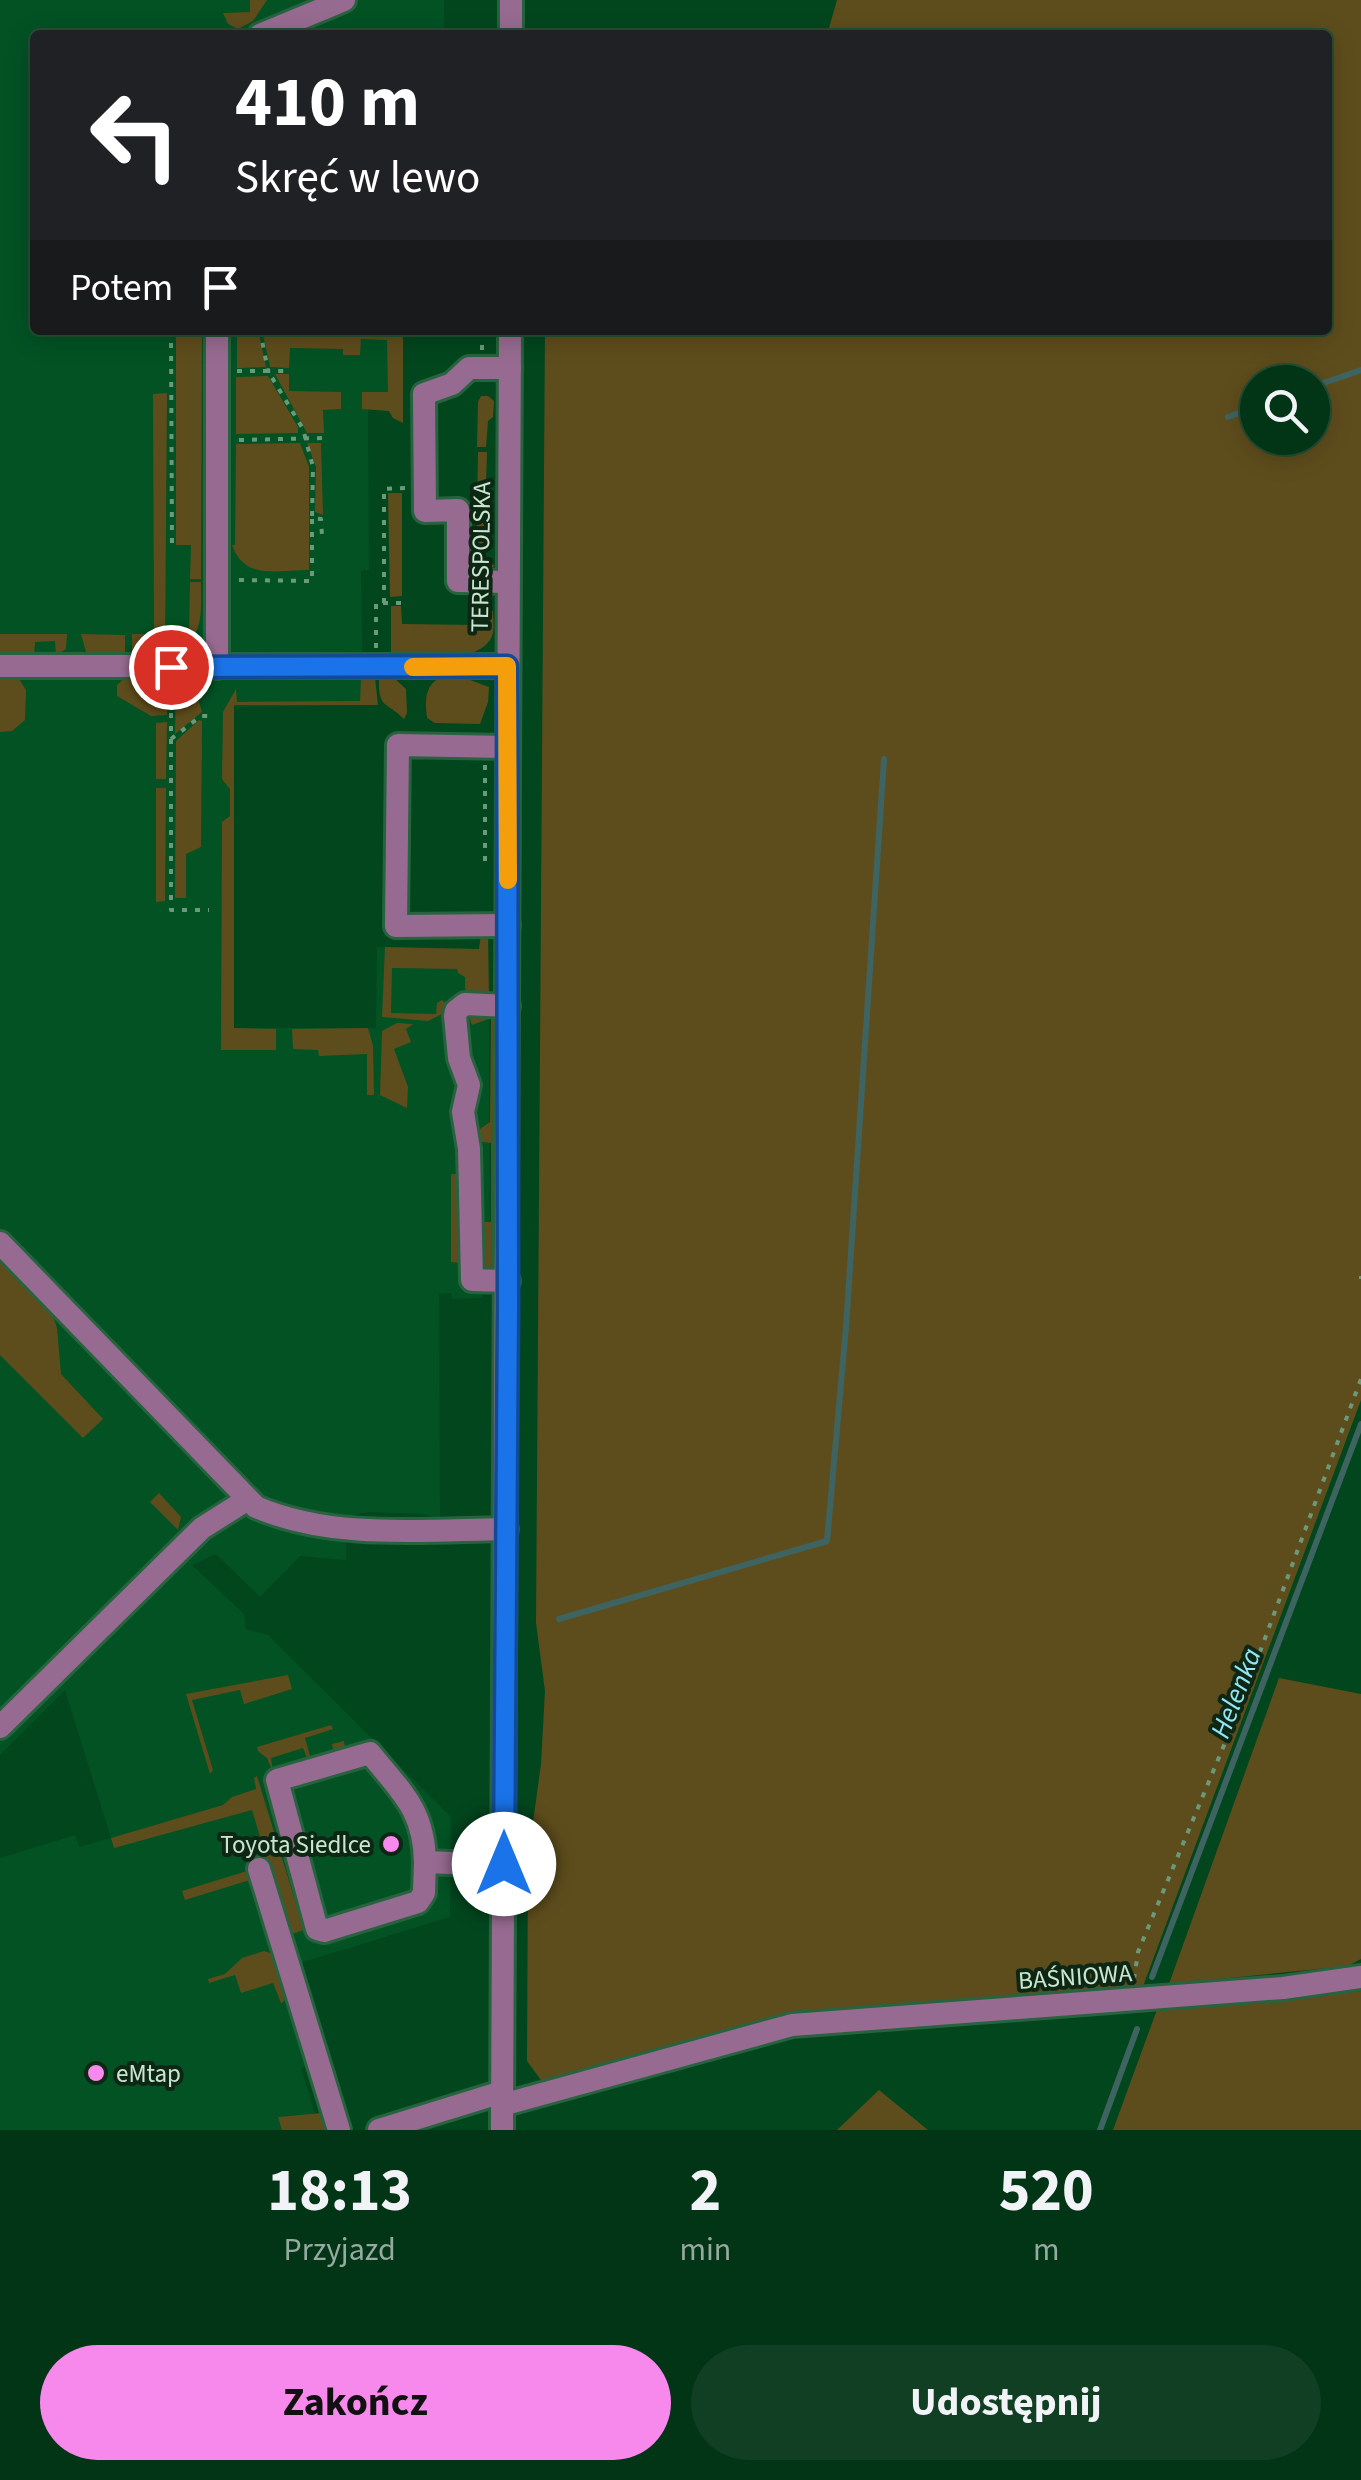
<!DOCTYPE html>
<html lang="pl">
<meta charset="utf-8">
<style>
body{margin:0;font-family:"Source Sans 3",sans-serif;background:#103f23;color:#f1f3f6;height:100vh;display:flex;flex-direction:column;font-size:38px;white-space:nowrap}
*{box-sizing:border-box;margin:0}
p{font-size:32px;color:#96aaa1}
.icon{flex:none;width:55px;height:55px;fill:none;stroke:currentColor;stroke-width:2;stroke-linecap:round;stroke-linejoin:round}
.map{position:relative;height:2130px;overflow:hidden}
.sheet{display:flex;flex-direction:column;background:#023416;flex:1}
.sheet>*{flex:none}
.hud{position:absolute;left:30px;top:30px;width:1302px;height:305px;border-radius:10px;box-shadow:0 5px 25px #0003,0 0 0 2px #234f35;background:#202124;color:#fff;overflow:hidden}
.fabs{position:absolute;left:1240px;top:365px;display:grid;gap:20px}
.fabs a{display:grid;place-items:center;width:90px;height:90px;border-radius:50%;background:#023416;box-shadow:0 5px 25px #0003,0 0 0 2px #234f35;font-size:50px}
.pin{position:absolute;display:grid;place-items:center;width:85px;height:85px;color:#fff;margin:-42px;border:5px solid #fff;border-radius:50%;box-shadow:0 2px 10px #0007}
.me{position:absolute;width:110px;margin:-55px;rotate:0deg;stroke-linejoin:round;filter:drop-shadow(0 0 8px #0008)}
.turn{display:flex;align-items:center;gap:35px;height:210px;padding:0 40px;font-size:45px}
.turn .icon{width:130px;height:130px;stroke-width:2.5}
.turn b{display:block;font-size:70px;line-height:85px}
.then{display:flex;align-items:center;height:95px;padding:0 40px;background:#0003;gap:20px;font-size:38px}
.eta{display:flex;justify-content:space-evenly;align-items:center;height:170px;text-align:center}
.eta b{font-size:60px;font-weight:700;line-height:70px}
.button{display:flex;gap:20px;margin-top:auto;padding:20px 40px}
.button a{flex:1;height:115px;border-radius:60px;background:#f788ec;color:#111;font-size:40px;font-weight:700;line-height:115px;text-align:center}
.button a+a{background:#103f23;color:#f1f3f6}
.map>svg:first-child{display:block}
.built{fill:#025224}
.green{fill:#5e4d1c;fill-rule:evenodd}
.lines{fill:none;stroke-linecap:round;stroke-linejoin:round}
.stream{stroke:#3e6462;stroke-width:6}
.minor-casing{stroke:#26633e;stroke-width:28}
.path{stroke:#6a9a7b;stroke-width:4;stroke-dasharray:5 8;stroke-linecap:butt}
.minor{stroke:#976b91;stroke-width:22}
.route-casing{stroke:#114b97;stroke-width:25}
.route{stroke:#1a73e8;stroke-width:18}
.slow{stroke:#f59e0b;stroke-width:18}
.poi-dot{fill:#f788ec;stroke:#0e2715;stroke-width:4}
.labels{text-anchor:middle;stroke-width:8;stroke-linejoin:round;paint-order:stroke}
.street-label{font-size:25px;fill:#c9e7cf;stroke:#0e2715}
.poi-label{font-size:25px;fill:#c9e7cf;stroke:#0e2715;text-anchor:end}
.water-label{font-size:28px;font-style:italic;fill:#91e7f7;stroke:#0e2715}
</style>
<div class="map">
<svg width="1361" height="2130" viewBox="0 0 1361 2130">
<rect width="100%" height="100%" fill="#02461e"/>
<polygon class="built" points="0,0 444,0 444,35 35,35 35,330 361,330 388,339 388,392 363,392 362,409 368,409 369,570 361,571 363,705 230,707 232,1028 376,1028 377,947 479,949 480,937 489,996 490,1271 482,1298 452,1299 451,1293 439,1294 440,1519 422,1514 370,1512 346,1516 346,1560 300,1556 260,1597 216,1554 192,1565 244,1614 246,1629 268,1635 451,1817 450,1917 297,1964 326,2061 301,2068 320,2130 0,2130 0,1858 75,1835 79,1847 111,1838 65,1690 0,1755"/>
<g class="green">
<polygon points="250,0 267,0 253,21 238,29 228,24 223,13 250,12"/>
<path d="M837 0H1361V1400L1142 1989 781 2014 543 2083 527 2061 528 1859 541 1764 545 1691 536 1623 545 330H1328V35H827ZM1258 382H1312V438H1258Z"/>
<polygon points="237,330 258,330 266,367 237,368"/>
<polygon points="262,330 403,330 403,423 393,418 389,411 362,409 362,392 388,392 387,340 361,339 360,355 343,355 343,349 290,348 289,368 270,367"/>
<polygon points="176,332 202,333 201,579 190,579 191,545 176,545"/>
<polygon points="275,374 289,374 289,391 341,392 341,409 323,410 324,433 307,433"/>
<polygon points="268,376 298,427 298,433 236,434 236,377"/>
<polygon points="167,393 165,652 132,653 132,634 154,634 153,394"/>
<polygon points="481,396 488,396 494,401 493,417 488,421 486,447 477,447 478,402"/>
<path d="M300 443 309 467V570C277 570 245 581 232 545H235L236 444Z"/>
<polygon points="307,443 321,443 323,515 315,512 316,467"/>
<polygon points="478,452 487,452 484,556 495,566 479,573 476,569"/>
<polygon points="388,493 402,493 402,596 390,597"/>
<path d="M190 582H201C201 606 204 629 186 647L182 643 189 634Z"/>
<path d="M391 606H401L402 624 476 625 477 611H493C493 618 495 629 492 636 481 665 416 657 391 658Z"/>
<polygon points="0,634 67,634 66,649 56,656 55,641 35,642 34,656 0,656"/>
<polygon points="81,634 125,635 125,653 86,652"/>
<polygon points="0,676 19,679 26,690 25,720 12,731 0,732"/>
<polygon points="125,678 167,678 167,715 151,716 117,696 117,685"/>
<polygon points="361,678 375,678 378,705 234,705 234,1028 276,1029 276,1050 221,1050 222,822 230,816 230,789 222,779 223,712 236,689 237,702 360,701"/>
<path d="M379 678 395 679 406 689 407 713 404 719C386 701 378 709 379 678Z"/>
<path d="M440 678H465L489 687 488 702 480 724 435 723 427 718C425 702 424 686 440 678Z"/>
<path d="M176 681C193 682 198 697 202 712L175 734Z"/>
<polygon points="199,720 202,721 201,847 186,854 186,898 175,898 176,741"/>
<polygon points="167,722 166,779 156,779 156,723"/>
<polygon points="156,788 166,788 165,901 156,902"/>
<polygon points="481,935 488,935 489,996 470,996 465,988 465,977 458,973 457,969 392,968 391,1013 436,1014 437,1003 442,1000 446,1003 446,1012 428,1021 382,1017 385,947 479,949"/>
<polygon points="468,1014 495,1017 498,1020 497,1262 490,1271 481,1272 482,1222 491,1222 491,1143 475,1141 474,1133 490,1122 491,1018 472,1025"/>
<polygon points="397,1023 413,1024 406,1029 411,1042 394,1049 408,1087 407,1108 380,1095 382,1031"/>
<polygon points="368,1028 373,1046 374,1095 367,1095 367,1054 319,1056 318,1050 293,1049 292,1029"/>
<polygon points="451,1174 464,1174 463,1263 451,1262"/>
<polygon points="0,1259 50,1308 57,1328 61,1374 103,1419 83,1438 0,1355"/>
<polygon points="159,1493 181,1517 178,1530 150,1502"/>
<polygon points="288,1675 292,1689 244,1704 240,1690 192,1700 213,1770 210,1774 186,1694"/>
<polygon points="1279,1678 1361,1694 1361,1959 1348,1966 1169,1984"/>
<polygon points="331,1725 333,1729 305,1738 311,1760 334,1754 332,1744 344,1741 345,1749 339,1755 309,1763 303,1748 271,1758 273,1772 267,1758 258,1751 257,1747"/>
<polygon points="257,1776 304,1930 289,1935 252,1810 114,1848 111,1838 223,1805 232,1797 256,1789 254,1778"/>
<polygon points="247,1871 251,1871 250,1880 185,1900 182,1891"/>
<polygon points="264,1951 277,1955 287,1997 283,2002 281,2003 273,1983 241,1993 235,1975 209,1983 208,1979 225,1974 242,1958"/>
<polygon points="1361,1991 1361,2130 1113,2130 1158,2007 1268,2002"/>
<polygon points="879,2090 928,2130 837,2130"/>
<polygon points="322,2113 325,2130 282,2130 278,2117"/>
</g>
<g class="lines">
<g class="stream">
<polyline points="1312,387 1361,370"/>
<polyline points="1228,417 1258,406"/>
<polyline points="559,1619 827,1541 846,1327 884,759"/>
<polyline points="1152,1977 1361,1424"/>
<polyline points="1100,2130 1137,2029"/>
</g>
<defs>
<g id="minor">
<polyline points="511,0 511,35"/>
<polyline points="260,35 344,0"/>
<polyline points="217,330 217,667"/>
<polyline points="507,582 458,581 458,510 425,511 424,394 452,384 469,368 510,368"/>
<polyline points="0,666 507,666"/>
<polyline points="507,747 398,745 396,926 508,925"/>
<path d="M0 1243 256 1507C333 1540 425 1530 506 1529"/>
<polyline points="508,1281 472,1280 469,1149 463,1112 469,1085 459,1058 455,1016 456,1011 465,1004 508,1006"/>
<polyline points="0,1727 202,1528 248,1499"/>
<path d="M425 1862 424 1893 418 1902 324 1931 317 1929 277 1780 370 1753C401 1792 424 1809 425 1862L504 1865"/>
<polyline points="259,1869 339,2130"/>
<polyline points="502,2105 792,2025 1283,1988 1361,1977"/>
<polyline points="379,2130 502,2092"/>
<polyline points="502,2130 510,330"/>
</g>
</defs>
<use href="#minor" class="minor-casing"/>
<g class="path">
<polyline points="171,330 172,547"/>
<polyline points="260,330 268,371 289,371"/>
<polyline points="482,350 482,330"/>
<polyline points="237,371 268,371 303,429 313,467 312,518 321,519 322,536 325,536"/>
<polyline points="239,440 324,438"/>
<polyline points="239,580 312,581 312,518"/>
<polyline points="384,603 384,489 405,488"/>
<polyline points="376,648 376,603 407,603"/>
<polyline points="171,687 171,739 201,716 212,716"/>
<polyline points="171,739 171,910 209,910"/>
<polyline points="485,765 485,865"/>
<polyline points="1361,1276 1361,1279"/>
<polyline points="1134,1979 1138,1952 1237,1714 1361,1379"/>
</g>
<use href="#minor" class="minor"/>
</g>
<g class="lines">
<defs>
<polyline id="route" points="171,667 507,666 508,1305 504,1864"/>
</defs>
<use href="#route" class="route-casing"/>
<use href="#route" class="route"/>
<polyline class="slow" points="413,667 507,666 508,880"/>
</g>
<g class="poi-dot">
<circle cx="391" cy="1844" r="10"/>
<circle cx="96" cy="2073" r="10"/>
</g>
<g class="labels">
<g class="street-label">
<text transform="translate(480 557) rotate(-89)" y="9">TERESPOLSKA</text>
<text transform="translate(1075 1976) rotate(-4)" y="9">BAŚNIOWA</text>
</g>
<g class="poi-label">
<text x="371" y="1853">Toyota Siedlce</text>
<text x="116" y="2082" text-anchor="start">eMtap</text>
</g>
<g class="water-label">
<text transform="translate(1235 1693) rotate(-69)" y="10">Helenka</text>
</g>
</g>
</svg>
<div class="fabs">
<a><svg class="icon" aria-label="search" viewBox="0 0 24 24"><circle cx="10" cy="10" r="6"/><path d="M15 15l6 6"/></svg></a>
</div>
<div class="pin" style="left:171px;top:667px;background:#d93025"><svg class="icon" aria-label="arrive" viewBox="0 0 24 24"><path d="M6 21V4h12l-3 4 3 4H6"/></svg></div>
<svg class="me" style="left:504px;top:1864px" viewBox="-20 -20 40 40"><circle r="19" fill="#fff"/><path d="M0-13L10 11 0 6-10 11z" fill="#1a73e8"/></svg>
<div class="hud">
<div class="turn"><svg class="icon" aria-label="left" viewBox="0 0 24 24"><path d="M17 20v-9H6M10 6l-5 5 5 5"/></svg><div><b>410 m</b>Skręć w lewo</div></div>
<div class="then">Potem<svg class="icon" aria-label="arrive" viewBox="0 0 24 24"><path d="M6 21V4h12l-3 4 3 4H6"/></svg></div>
</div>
</div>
<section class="sheet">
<div class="eta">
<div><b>18:13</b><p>Przyjazd</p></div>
<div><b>2</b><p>min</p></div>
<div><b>520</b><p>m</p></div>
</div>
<div class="button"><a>Zakończ</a><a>Udostępnij</a></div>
</section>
